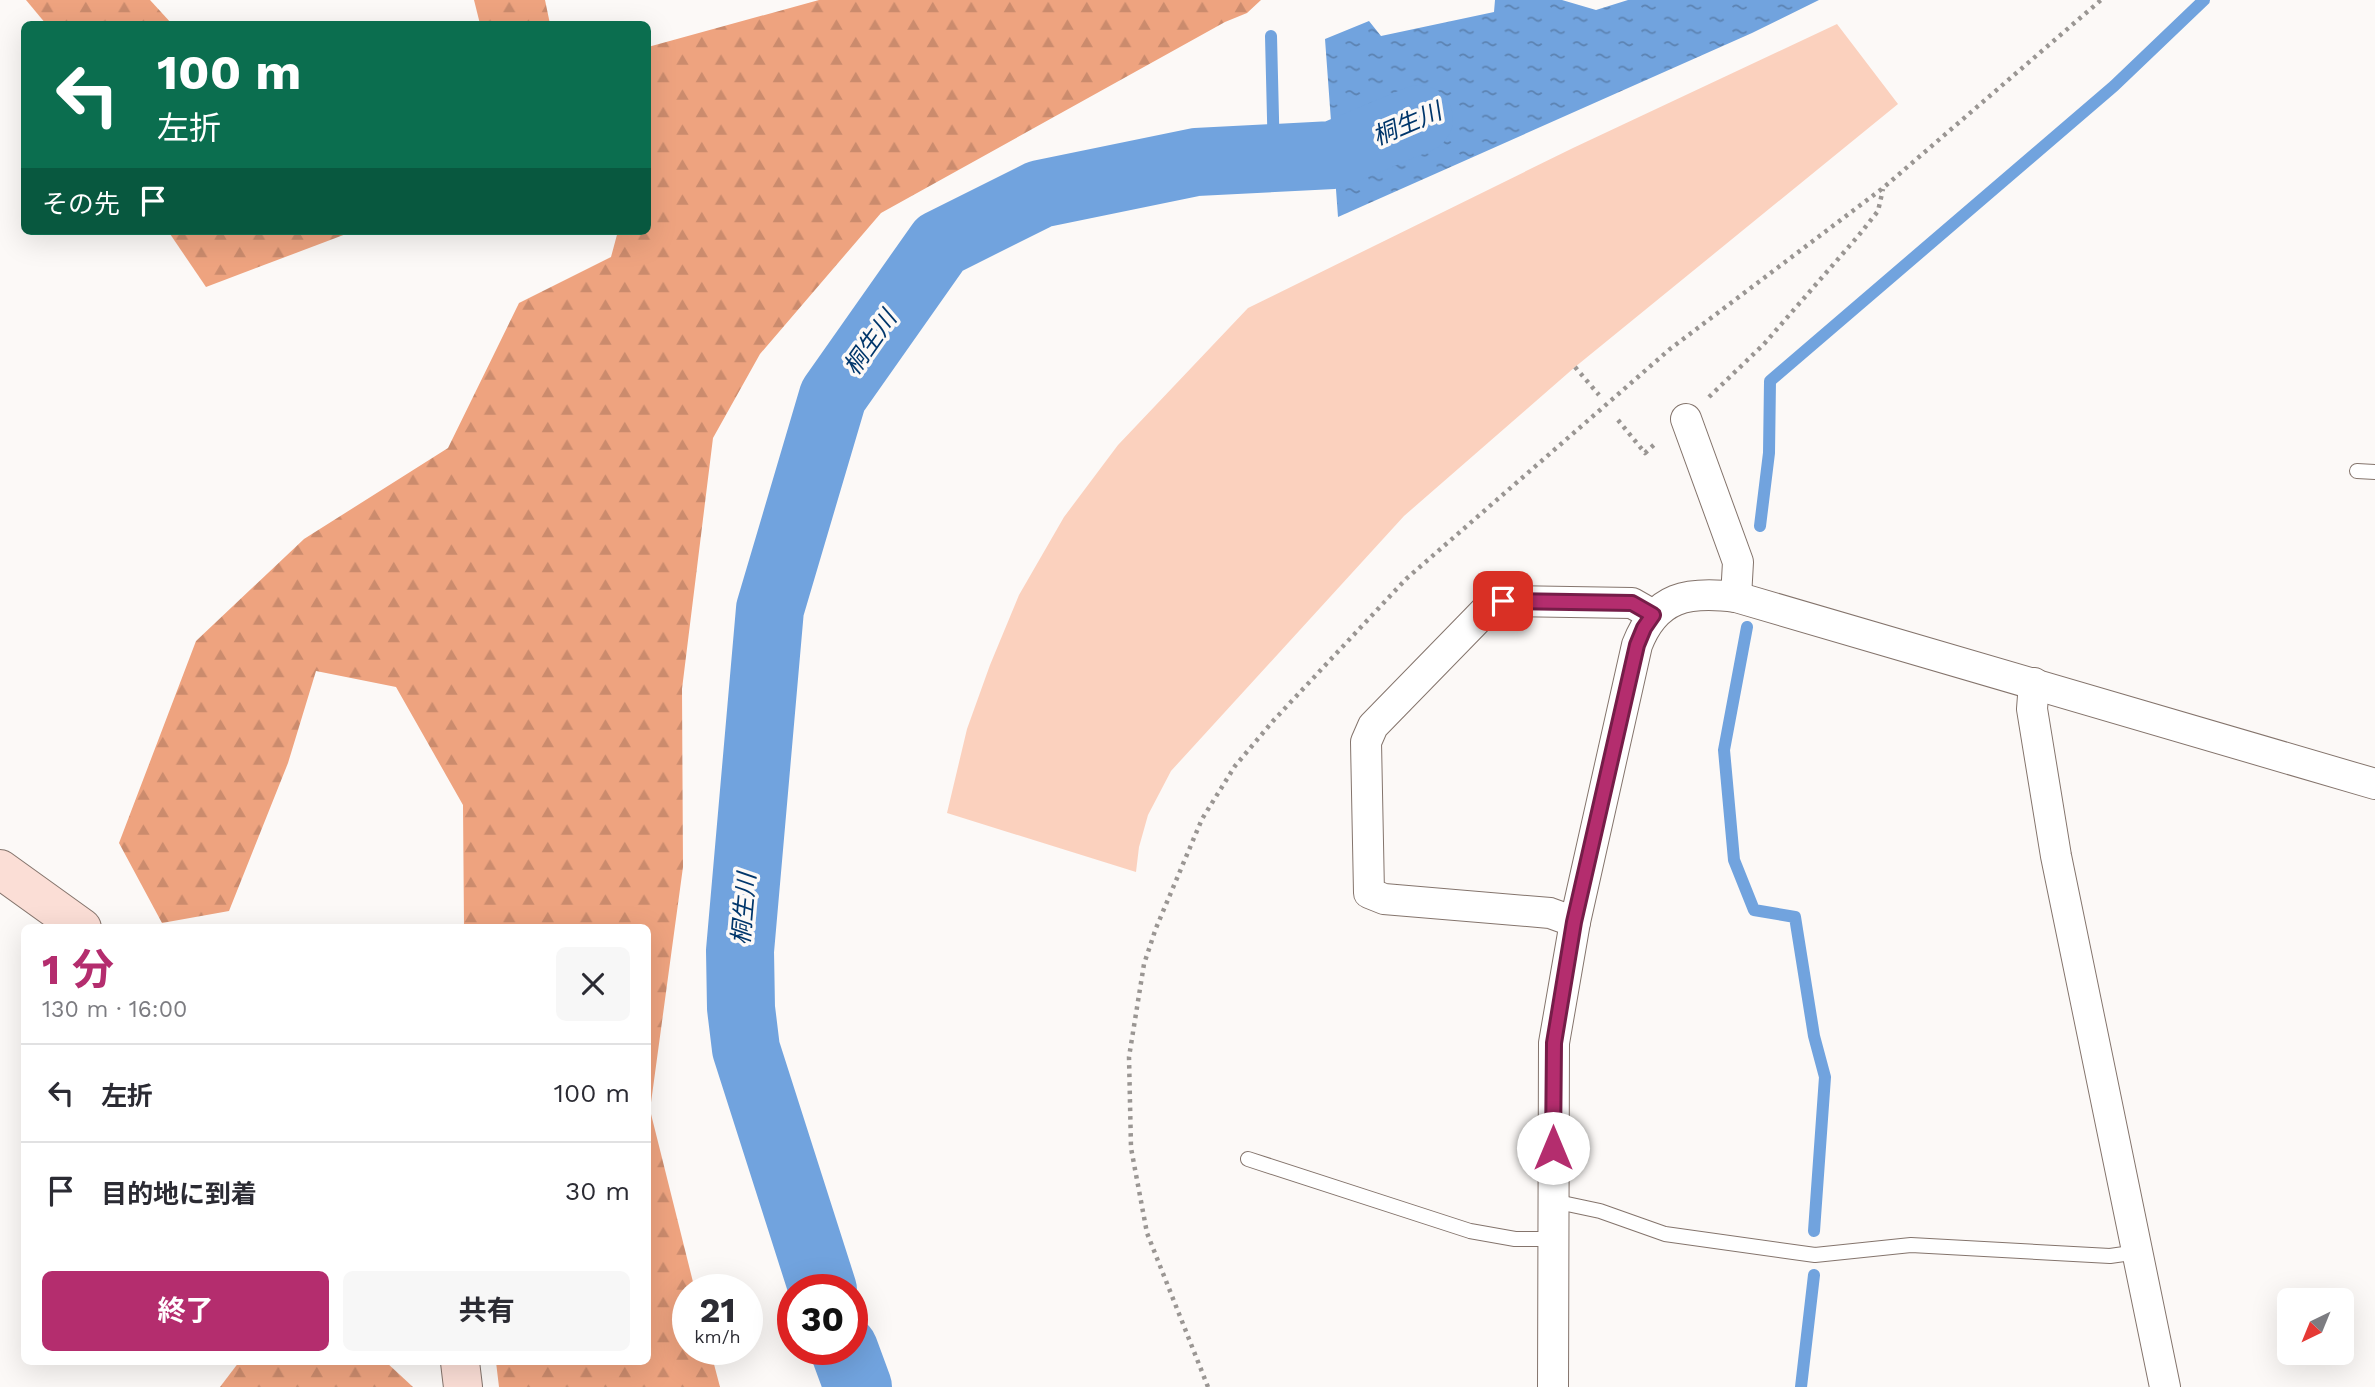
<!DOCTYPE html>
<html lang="ja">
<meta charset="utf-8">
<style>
body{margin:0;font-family:"Work Sans","Noto Sans JP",sans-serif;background:#f7f7f7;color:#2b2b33;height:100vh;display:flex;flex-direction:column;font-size:26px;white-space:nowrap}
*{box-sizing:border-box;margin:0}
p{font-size:23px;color:#7c7c81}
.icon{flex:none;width:38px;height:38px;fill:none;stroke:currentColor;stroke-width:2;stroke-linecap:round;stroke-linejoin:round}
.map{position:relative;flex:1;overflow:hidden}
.side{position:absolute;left:21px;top:924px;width:630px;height:441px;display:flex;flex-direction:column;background:#fff;border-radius:10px;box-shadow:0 7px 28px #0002}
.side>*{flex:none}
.top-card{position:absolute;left:21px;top:21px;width:630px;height:214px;border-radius:10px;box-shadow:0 7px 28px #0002;background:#0b6e4f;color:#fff;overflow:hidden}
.needle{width:46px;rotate:223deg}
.buttons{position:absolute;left:2277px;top:1288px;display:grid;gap:14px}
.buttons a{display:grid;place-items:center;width:77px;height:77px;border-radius:10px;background:#fff;box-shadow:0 7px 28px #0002;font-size:35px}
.speed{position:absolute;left:672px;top:1274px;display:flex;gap:14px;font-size:35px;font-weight:700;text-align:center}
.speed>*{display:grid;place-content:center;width:91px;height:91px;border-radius:50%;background:#fff;box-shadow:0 7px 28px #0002;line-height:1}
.speed small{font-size:18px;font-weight:400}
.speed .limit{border:10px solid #d22;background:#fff;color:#111}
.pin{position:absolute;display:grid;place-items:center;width:60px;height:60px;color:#fff;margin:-30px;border-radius:14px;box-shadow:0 4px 10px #0006}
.me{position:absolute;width:77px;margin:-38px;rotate:0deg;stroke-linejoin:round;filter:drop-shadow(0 0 5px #0008)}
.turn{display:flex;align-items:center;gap:24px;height:147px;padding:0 21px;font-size:32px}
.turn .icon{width:91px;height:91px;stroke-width:2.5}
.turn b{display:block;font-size:49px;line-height:60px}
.then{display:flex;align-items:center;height:66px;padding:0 21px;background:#0003;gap:14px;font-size:26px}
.round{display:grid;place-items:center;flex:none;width:74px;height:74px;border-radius:10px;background:#f7f7f7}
.summary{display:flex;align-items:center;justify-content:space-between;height:119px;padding:0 21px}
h1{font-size:42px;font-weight:700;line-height:52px;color:#b42d6e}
.cta{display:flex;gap:14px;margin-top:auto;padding:14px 21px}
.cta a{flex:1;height:80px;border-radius:10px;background:#b42d6e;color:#fff;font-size:28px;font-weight:700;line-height:80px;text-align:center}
.cta a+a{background:#f7f7f7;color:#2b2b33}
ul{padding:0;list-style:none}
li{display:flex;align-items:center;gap:21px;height:98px;padding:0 21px;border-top:2px solid #e1e1e2}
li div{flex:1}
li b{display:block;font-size:26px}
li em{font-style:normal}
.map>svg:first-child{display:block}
.forest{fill:url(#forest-firs)}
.pitch{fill:#fbd1be}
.water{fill:url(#water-ripples)}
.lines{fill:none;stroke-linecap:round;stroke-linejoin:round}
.stream{stroke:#71a3de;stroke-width:12}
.river{stroke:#71a3de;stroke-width:68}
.lane-casing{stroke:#84746c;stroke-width:16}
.street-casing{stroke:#84746c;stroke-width:32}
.secondary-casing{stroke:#84746c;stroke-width:40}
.path{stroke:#9a9693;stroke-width:4.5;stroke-dasharray:3.5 5;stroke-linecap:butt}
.lane{stroke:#fff;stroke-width:14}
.street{stroke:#fff;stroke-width:30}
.secondary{stroke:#fbded6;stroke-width:38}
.route-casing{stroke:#751d48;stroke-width:18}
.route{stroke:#b42d6e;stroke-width:12}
.labels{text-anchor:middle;stroke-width:7;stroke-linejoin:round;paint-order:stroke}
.water-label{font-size:24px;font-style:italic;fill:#00366b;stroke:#fcf9f7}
</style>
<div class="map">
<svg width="2375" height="1387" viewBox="0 0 2375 1387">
<defs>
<pattern id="forest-firs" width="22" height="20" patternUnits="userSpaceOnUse" patternTransform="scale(1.75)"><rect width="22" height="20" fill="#eea37f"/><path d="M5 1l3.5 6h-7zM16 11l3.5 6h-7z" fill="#cb8b6d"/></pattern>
<pattern id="water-ripples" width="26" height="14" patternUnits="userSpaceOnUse" patternTransform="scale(1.75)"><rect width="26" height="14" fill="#71a3de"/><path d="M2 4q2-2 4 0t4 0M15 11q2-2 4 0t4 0" fill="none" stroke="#5c83b2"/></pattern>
</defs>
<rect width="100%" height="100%" fill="#fcf9f7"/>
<g class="forest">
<polygon points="26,0 150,0 172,24 46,24"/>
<polygon points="474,0 545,0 550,24 480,24"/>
<polygon points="819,0 1261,0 1247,13 1225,22 881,213 760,354 713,438 682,689 683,867 650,1110 695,1290 688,1290 688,1349 710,1349 720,1387 499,1387 496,1362 648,1362 648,928 464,927 463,805 396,687 316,671 288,763 229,911 162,923 119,843 196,641 304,539 448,448 519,303 611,257 618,231 648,231 648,47"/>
<polygon points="168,231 354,231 206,287"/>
<polygon points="239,1362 386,1362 413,1387 220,1387"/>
</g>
<polygon class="pitch" points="1837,24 1898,104 1575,367 1404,516 1171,771 1148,815 1139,847 1136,872 947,813 967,729 990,665 1019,595 1064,517 1118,445 1248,308 1573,148"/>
<polygon class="water" points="1495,0 1562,0 1596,10 1628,0 1819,0 1752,33 1338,217 1325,39 1369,21 1381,36 1494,12"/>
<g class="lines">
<g class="stream">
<polyline points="1271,36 1274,159"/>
<polyline points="1760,526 1769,453 1770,381 2114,86 2204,0"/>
<polyline points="1747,627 1724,750 1734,860 1754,910 1795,917 1814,1036 1825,1077 1814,1231"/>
<polyline points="1801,1387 1814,1275"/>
</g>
<g class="river">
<polyline points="823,1290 746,1049 741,1008 740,951 770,609 833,396 940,244 1040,194 1196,162 1333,155 1419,119"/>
<polyline points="844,1349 858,1387"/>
</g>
<defs>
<g id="lane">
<polyline points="2357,471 2375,472"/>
<polyline points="1248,1159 1470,1231 1515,1239 1554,1239"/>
<polyline points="1553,1201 1600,1211 1665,1234 1815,1255 1911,1245 2110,1256 2138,1252"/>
</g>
<g id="street">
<polyline points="1686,419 1738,562 1736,597"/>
<polyline points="2034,683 2032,709 2056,856 2165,1387"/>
<polyline points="1575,922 1550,913 1384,899 1369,893 1366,742 1373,726 1488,608 1503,601 1632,603 1653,615"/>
<path d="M1553 1387 1554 1043 1575 922 1637 645C1656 596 1688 591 1736 597L2375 784"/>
</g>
<g id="secondary">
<polyline points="0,869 82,928"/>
<polyline points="460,1362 463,1387"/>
</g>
</defs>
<use href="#lane" class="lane-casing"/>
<use href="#street" class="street-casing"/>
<use href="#secondary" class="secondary-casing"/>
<g class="path">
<polyline points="1575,367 1599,395"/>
<polyline points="1709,397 1764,344 1859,235 1878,211 1883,189"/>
<polyline points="1618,420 1645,453 1657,442"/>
<polyline points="1208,1387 1147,1233 1131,1148 1129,1057 1144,964 1156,928 1202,819 1235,766 1273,721 1406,579 1670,349 1883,188 2101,0"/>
</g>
<use href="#lane" class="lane"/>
<use href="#street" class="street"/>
<use href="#secondary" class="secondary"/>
</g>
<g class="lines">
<defs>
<polyline id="route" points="1503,601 1632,603 1653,615 1644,628 1637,645 1574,922 1554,1043 1553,1148"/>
</defs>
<use href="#route" class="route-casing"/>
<use href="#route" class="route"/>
</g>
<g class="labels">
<g class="water-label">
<text transform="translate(1407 124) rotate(-23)" y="8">桐生川</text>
<text transform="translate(870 343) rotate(-55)" y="8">桐生川</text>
<text transform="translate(744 909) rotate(-85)" y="8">桐生川</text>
</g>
</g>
</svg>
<div class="buttons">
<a><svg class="needle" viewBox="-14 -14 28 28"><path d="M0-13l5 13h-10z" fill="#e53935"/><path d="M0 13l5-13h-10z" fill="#7c7c81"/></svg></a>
</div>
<div class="speed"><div>21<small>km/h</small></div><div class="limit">30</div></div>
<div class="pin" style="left:1503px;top:601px;background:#d93025"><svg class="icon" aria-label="arrive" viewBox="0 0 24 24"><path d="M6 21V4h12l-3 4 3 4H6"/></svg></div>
<svg class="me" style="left:1553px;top:1148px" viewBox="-20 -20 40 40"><circle r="19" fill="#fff"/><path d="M0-13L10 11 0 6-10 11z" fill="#b42d6e"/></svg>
<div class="top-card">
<div class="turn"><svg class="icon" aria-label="left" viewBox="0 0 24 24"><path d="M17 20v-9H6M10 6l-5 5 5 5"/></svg><div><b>100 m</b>左折</div></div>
<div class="then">その先<svg class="icon" aria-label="arrive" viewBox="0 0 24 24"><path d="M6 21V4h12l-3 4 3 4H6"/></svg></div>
</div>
<section class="side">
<div class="summary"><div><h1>1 分</h1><p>130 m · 16:00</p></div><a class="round"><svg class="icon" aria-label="close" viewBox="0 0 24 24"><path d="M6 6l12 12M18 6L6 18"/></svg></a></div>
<ul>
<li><svg class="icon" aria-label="left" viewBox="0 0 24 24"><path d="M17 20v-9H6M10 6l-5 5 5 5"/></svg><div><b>左折</b></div><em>100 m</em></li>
<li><svg class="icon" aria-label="arrive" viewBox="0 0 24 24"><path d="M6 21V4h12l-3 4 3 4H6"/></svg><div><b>目的地に到着</b></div><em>30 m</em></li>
</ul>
<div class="cta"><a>終了</a><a>共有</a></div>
</section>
</div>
